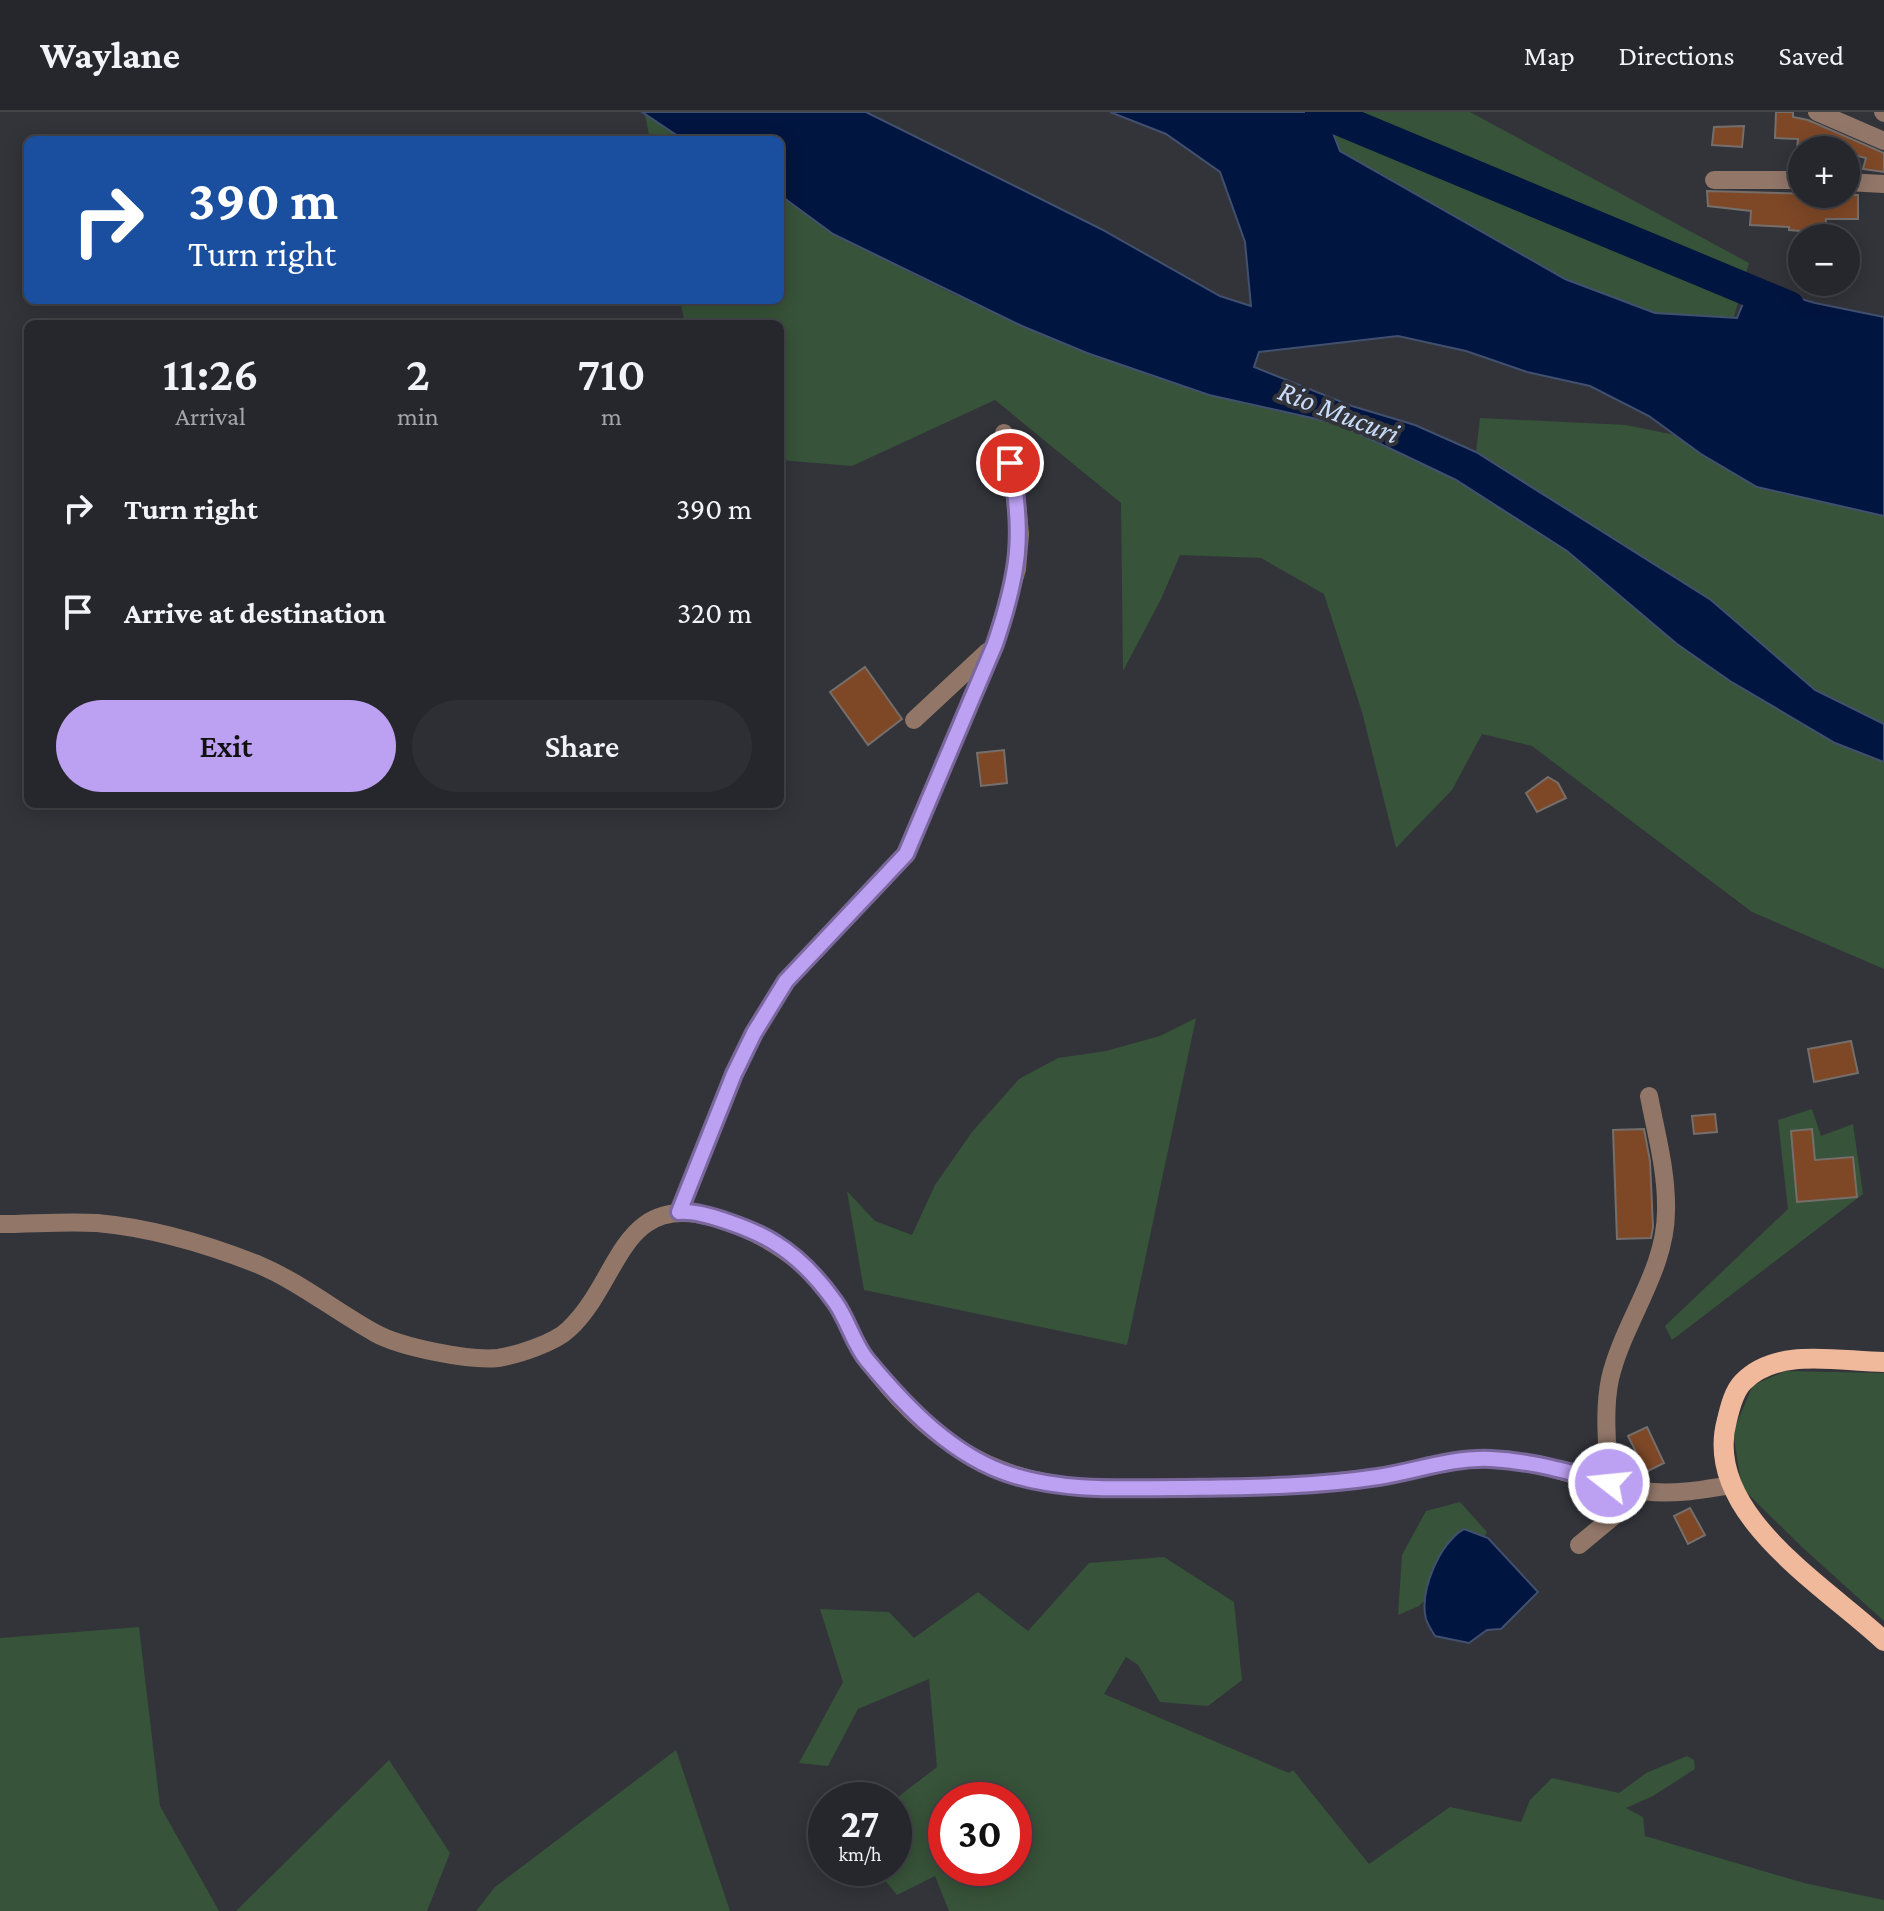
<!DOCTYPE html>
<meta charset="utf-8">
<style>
body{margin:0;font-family:"Crimson Pro",serif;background:#2e2f34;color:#f1f3f6;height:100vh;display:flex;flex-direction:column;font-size:30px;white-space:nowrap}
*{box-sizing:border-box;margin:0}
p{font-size:26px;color:#a4a5a9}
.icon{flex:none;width:44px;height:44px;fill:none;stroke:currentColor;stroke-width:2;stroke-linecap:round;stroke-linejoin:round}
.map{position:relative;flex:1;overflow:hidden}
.sheet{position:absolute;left:24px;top:208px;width:760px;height:488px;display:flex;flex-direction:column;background:#26272c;border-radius:12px;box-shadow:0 4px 20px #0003,0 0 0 2px #424448}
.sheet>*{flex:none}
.hud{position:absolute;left:24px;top:24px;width:760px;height:168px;border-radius:12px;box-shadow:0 4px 20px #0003,0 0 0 2px #424448;background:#1a4fa0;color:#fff;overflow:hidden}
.controls{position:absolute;left:1788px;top:24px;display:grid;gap:16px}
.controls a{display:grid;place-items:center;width:72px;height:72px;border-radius:50%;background:#26272c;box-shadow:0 4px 20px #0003,0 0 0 2px #424448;font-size:40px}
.speed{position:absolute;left:808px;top:1670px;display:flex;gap:16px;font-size:40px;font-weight:700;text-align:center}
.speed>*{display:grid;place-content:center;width:104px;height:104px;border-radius:50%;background:#26272c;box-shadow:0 4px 20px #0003,0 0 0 2px #424448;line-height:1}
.speed small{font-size:20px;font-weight:400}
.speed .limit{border:12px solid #d22;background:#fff;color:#111}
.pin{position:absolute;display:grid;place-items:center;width:68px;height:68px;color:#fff;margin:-34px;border:4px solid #fff;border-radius:50%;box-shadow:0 2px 8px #0007}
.me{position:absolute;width:88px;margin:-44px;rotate:286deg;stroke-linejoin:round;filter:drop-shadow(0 0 6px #0008)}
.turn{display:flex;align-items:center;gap:28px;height:168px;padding:0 32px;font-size:36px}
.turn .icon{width:104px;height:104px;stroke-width:2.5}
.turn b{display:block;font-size:56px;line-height:68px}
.eta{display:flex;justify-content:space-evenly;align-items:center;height:136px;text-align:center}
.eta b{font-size:48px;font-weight:600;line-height:56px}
.primary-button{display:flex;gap:16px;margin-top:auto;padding:16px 32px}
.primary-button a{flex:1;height:92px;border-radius:48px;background:#bca0f2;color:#111;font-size:32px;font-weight:600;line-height:92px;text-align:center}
.primary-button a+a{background:#2e2f34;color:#f1f3f6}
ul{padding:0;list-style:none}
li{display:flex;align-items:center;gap:24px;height:104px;padding:0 32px}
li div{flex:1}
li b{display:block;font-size:30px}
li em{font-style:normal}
header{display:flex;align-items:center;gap:48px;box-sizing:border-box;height:112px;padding:0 40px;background:#26272c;border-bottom:2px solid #424448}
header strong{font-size:38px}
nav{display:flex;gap:44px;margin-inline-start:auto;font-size:28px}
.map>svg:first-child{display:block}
.green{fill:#375339;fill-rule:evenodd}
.water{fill:#001540;stroke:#41506f;stroke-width:2}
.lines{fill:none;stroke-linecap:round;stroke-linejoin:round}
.river{stroke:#001540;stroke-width:32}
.building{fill:#7e4827;stroke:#756e6b;stroke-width:2}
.minor{stroke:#927769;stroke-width:18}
.major{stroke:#f0b99c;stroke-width:20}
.route-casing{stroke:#7a689d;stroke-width:20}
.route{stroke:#bca0f2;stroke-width:14}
.labels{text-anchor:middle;stroke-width:8;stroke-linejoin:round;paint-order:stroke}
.water-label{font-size:30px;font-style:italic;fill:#c8dcfa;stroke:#32343a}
</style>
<header>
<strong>Waylane</strong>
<nav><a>Map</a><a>Directions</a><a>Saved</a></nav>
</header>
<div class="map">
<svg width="1884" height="1799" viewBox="0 0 1884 1799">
<rect width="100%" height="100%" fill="#32343a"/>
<g class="green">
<polygon points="1325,0 1470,0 1749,151 1734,205 1655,201 1565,167 1340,39"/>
<polygon points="645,2 684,28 650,28"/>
<polygon points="780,83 833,122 955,183 1276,299 1339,312 1456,368 1567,439 1677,532 1730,569 1835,631 1884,650 1884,857 1752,800 1532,634 1482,622 1452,678 1396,736 1362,600 1324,482 1261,446 1180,443 1161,487 1123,559 1121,391 995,288 852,354 780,348 780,212 685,212 680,188 780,188"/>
<polygon points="1480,306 1626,313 1675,323 1701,342 1821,390 1884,404 1884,612 1815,578 1711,488 1476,340"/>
<polygon points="1196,906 1127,1233 864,1178 847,1079 875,1109 912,1123 935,1073 972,1020 1019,967 1058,946 1106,939 1160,924"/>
<polygon points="1812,997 1821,1024 1853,1012 1863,1082 1672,1228 1665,1214 1788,1097 1778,1008"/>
<polygon points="1786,1259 1884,1261 1884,1509 1803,1436 1742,1376 1733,1320 1753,1273"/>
<polygon points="1460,1390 1487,1420 1464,1463 1436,1477 1419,1494 1398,1503 1402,1443 1426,1399"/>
<path d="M1164 1445 1234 1490 1242 1568 1208 1594 1160 1590 1138 1553 1126 1545 1104 1582 1289 1661 1293 1658 1369 1752 1450 1695 1521 1710 1530 1688 1552 1666 1619 1681 1646 1661 1687 1644 1694 1648 1695 1657 1653 1684 1626 1696 1643 1705 1645 1724 1804 1771 1884 1788V1799H949L935 1764 897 1783 875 1756H894V1688L937 1655 929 1567 858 1597 828 1654 799 1651 843 1570 820 1497 889 1500 914 1526 978 1480 1028 1519 1089 1451ZM946 1688H1014V1756H946Z"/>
<polygon points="139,1515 160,1694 219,1799 0,1799 0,1526"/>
<polygon points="676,1638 730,1799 476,1799 495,1775"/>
<polygon points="389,1648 450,1741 427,1799 236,1799"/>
</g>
<g class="water">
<polygon points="642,0 866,0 1101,117 1220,184 1251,194 1245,130 1220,60 1166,22 1110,0 1325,0 1340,39 1565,167 1655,201 1737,206 1751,172 1815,191 1884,205 1884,404 1757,375 1701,342 1649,304 1590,274 1527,260 1466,239 1398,224 1259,240 1254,255 1352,294 1415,313 1476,340 1711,488 1815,578 1884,612 1884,650 1835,631 1730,569 1677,532 1567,439 1456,368 1339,312 1209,283 1087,241 1022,214 833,122 780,83 780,28 684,28"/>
<path d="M1464 1417 1488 1426 1538 1480 1501 1517 1487 1518 1469 1531 1435 1524C1432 1519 1428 1513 1426 1507 1419 1479 1440 1430 1464 1417Z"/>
</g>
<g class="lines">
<polyline class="river" points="1321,0 1789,195"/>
</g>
<g class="building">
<polygon points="1776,0 1793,0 1793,5 1808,8 1884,41 1884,60 1863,57 1866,46 1846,41 1846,38 1817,33 1816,38 1797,38 1798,27 1775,26"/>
<polygon points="1744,14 1742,35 1712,33 1714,15"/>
<polygon points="1707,79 1858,83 1858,107 1826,107 1825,121 1789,118 1789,115 1750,113 1751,99 1708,94"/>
<polygon points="865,555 902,607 868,633 830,580"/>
<polygon points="1004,638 1007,671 981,674 977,641"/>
<polygon points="1548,665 1558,671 1566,686 1537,700 1526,681"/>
<polygon points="1851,929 1858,961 1814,970 1808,937"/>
<polygon points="1715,1002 1717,1020 1694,1022 1692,1004"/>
<polygon points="1644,1017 1650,1049 1653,1115 1651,1126 1617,1127 1613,1018"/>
<polygon points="1812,1017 1815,1048 1853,1045 1857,1085 1797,1090 1791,1019"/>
<polygon points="1647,1315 1664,1351 1646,1360 1628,1324"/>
<polygon points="1690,1396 1705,1423 1688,1432 1674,1404"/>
</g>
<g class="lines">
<g class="minor">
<polyline points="1817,0 1884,29"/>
<polyline points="1883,0 1884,1"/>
<polyline points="1714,68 1802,68"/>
<polyline points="1846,70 1884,72"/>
<polyline points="914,608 987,540"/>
<polyline points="679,1100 734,962 754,921 786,869 906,742 995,532 1017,457 1020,422 1016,381 1004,321"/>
<path d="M0 1112C32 1112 65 1109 97 1111 153 1116 206 1132 257 1152 300 1170 335 1199 375 1221 400 1235 469 1249 498 1246 517 1243 555 1231 569 1217 622 1167 619 1079 715 1106 764 1120 811 1151 838 1195 848 1212 855 1231 866 1247 890 1279 922 1314 956 1335 1032 1384 1106 1376 1191 1376 1254 1375 1314 1375 1376 1365 1414 1360 1452 1345 1491 1347 1544 1348 1591 1372 1643 1379 1673 1383 1701 1378 1730 1373"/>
<path d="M1609 1371C1608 1338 1603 1300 1610 1267 1623 1210 1666 1159 1666 1099 1667 1060 1656 1021 1649 984"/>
<polyline points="1579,1433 1644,1379"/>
</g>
<path class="major" d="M1884 1250C1841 1250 1778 1234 1743 1270 1734 1279 1730 1295 1727 1308 1701 1401 1827 1475 1884 1529"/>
</g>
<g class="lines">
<defs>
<path id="route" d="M1010 351C1025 423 1018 464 995 532L906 742 786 869 754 921 734 962 679 1100C702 1098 755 1118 775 1131 798 1145 820 1169 835 1190 848 1208 853 1231 867 1248 905 1294 953 1345 1012 1363 1067 1380 1123 1376 1180 1376 1247 1375 1312 1375 1378 1365 1416 1359 1453 1345 1491 1347 1532 1349 1570 1360 1609 1371"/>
</defs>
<use href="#route" class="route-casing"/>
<use href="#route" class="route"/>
</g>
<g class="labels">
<g class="water-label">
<text transform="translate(1339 300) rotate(21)" y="10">Rio Mucuri</text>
</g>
</g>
</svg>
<div class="controls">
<a>+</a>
<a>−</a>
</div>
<div class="speed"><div>27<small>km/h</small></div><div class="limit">30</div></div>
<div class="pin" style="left:1010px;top:351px;background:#d93025"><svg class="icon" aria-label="arrive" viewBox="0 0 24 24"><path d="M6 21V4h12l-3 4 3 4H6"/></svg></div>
<svg class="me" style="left:1609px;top:1371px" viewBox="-20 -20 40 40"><circle r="17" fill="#bca0f2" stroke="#fff" stroke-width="3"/><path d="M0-11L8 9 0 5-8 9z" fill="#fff"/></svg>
<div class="hud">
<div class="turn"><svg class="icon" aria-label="right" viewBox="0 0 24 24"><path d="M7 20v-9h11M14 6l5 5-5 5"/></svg><div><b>390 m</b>Turn right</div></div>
</div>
<section class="sheet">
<div class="eta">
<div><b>11:26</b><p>Arrival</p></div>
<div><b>2</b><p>min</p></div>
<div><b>710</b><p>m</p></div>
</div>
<ul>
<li><svg class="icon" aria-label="right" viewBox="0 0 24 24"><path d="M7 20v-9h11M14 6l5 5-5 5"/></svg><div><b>Turn right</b></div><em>390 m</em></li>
<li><svg class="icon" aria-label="arrive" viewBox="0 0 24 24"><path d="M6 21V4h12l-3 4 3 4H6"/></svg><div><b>Arrive at destination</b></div><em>320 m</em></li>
</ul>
<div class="primary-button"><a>Exit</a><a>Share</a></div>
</section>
</div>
